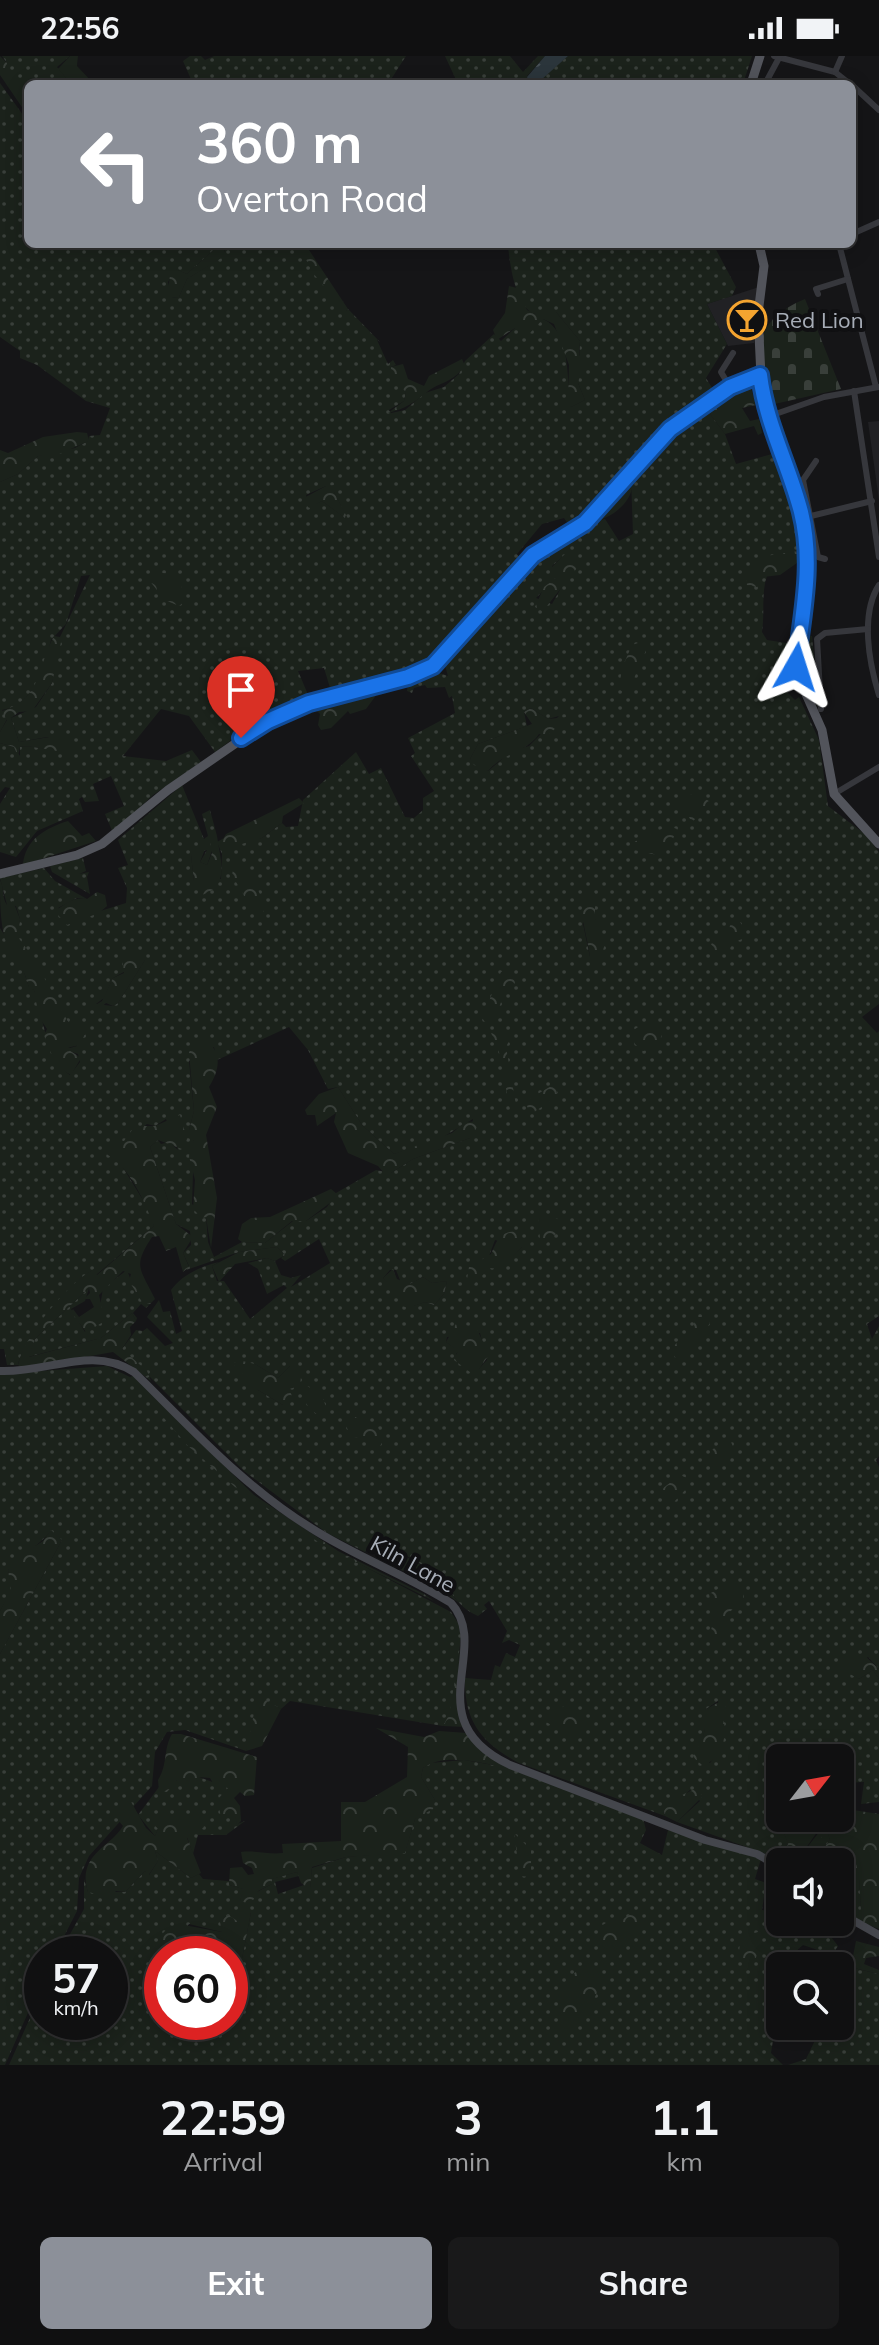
<!DOCTYPE html>
<style>
body{margin:0;font-family:Mulish,sans-serif;background:#19191a;color:#f1f3f6;height:100vh;display:flex;flex-direction:column;font-size:30px;white-space:nowrap}
*{box-sizing:border-box;margin:0}
p{font-size:26px;color:#9c9d9f}
.icon{flex:none;width:44px;height:44px;fill:none;stroke:currentColor;stroke-width:2;stroke-linecap:round;stroke-linejoin:round}
.map{position:relative;height:2009px;overflow:hidden}
.sheet{display:flex;flex-direction:column;background:#101011;flex:1}
.sheet>*{flex:none}
.hud{position:absolute;left:24px;top:24px;width:832px;height:168px;border-radius:12px;box-shadow:0 4px 20px #0003,0 0 0 2px #303031;background:#8c9099;color:#fff;overflow:hidden}
.needle{width:52px;rotate:59deg}
.controls{position:absolute;left:766px;top:1688px;display:grid;gap:16px}
.controls a{display:grid;place-items:center;width:88px;height:88px;border-radius:12px;background:#101011;box-shadow:0 4px 20px #0003,0 0 0 2px #303031;font-size:40px}
.speed{position:absolute;left:24px;top:1880px;display:flex;gap:16px;font-size:40px;font-weight:700;text-align:center}
.speed>*{display:grid;place-content:center;width:104px;height:104px;border-radius:50%;background:#101011;box-shadow:0 4px 20px #0003,0 0 0 2px #303031;line-height:1}
.speed small{font-size:20px;font-weight:400}
.speed .limit{border:12px solid #d22;background:#fff;color:#111}
.pin{position:absolute;display:grid;place-items:center;width:68px;height:68px;color:#fff;margin:-82px -34px;border-radius:50% 50% 50% 0;rotate:-45deg;box-shadow:0 0 8px #0007}
.pin .icon{rotate:45deg}
.me{position:absolute;width:88px;margin:-44px;rotate:6deg;stroke-linejoin:round;filter:drop-shadow(0 0 6px #0008)}
.turn{display:flex;align-items:center;gap:28px;height:168px;padding:0 40px;font-size:36px}
.turn .icon{width:104px;height:104px;stroke-width:2.5}
.turn b{display:block;font-size:56px;line-height:68px}
.eta{display:flex;justify-content:space-evenly;align-items:center;height:136px;text-align:center}
.eta b{font-size:48px;font-weight:700;line-height:56px}
.action{display:flex;gap:16px;margin-top:auto;padding:16px 40px}
.action a{flex:1;height:92px;border-radius:12px;background:#8c9099;color:#fff;font-size:32px;font-weight:700;line-height:92px;text-align:center}
.action a+a{background:#19191a;color:#f1f3f6}
.status{display:flex;justify-content:space-between;align-items:center;height:56px;padding:0 40px;background:#101011;direction:ltr}
.status svg{height:22px;fill:currentColor}
.map>svg:first-child{display:block}
.built{fill:#212124}
.grass{fill:url(#grass-dots);fill-rule:evenodd}
.forest{fill:url(#forest-crowns)}
.cemetery{fill:url(#cemetery-stones)}
.green{fill:#1b221b}
.water{fill:url(#water-ripples)}
.lines{fill:none;stroke-linecap:round;stroke-linejoin:round}
.street{stroke:#36373c;stroke-width:6}
.secondary{stroke:#44464c;stroke-width:8}
.primary{stroke:#52545b;stroke-width:9}
.route-casing{stroke:#114b97;stroke-width:20}
.route{stroke:#1a73e8;stroke-width:14}
.labels{text-anchor:middle;stroke-width:8;stroke-linejoin:round;paint-order:stroke}
.poi-label{font-size:22px;fill:#a7adb7;stroke:#101012;text-anchor:start}
.street-label{font-size:22px;fill:#a7adb7;stroke:#101012}
</style>
<div class="status"><b>22:56</b><svg viewBox="0 0 49 12"><path d="M0 12V9h3v3zM5 12V6h3v6zM10 12V3h3v9zM15 12V0h3v12zM26 1h20v11H26zM47 4h2v5h-2z"/></svg></div>
<div class="map">
<svg width="879" height="2009" viewBox="0 0 879 2009">
<defs>
<pattern id="grass-dots" width="8" height="8" patternUnits="userSpaceOnUse" patternTransform="scale(2)"><rect width="8" height="8" fill="#1b221b"/><path d="M2 2h.1M6 6h.1" fill="none" stroke="#393f3a" stroke-width="1.8" stroke-linecap="round"/></pattern>
<pattern id="forest-crowns" width="20" height="18" patternUnits="userSpaceOnUse" patternTransform="scale(2)"><rect width="20" height="18" fill="#1b221b"/><path d="M2 6a3 3 0 1 1 6 0M12 15a3 3 0 1 1 6 0" fill="none" stroke="#393f3a"/></pattern>
<pattern id="cemetery-stones" width="16" height="16" patternUnits="userSpaceOnUse" patternTransform="scale(2)"><rect width="16" height="16" fill="#1b221b"/><path d="M2 7V4a2 2 0 0 1 4 0v3zM10 15v-3a2 2 0 0 1 4 0v3z" fill="#393f3a"/></pattern>
<pattern id="water-ripples" width="26" height="14" patternUnits="userSpaceOnUse" patternTransform="scale(2)"><rect width="26" height="14" fill="#2b353b"/><path d="M2 4q2-2 4 0t4 0M15 11q2-2 4 0t4 0" fill="none" stroke="#475055"/></pattern>
</defs>
<rect width="100%" height="100%" fill="#151517"/>
<g class="built">
<polygon points="759,231 754,287 728,290 707,248"/>
<polygon points="879,365 879,444 868,366"/>
</g>
<g class="grass">
<polygon points="2,0 70,0 57,11 71,28 28,28 28,44 20,41 6,16 7,7"/>
<polygon points="190,0 201,0 205,4 214,0 406,0 388,28 193,28 183,5"/>
<polygon points="445,0 510,0 523,16 538,0 545,0 527,20 530,28 458,28"/>
<polygon points="568,0 752,0 743,28 535,28"/>
<path d="M0 27 28 66V188H220L187 218 175 213 168 226 172 242 179 241 187 223 222 201 225 194 246 188H298L346 255 348 253 380 286 377 284 388 308 393 304 396 309 391 311 406 336 404 345 389 354 391 357 405 354 425 337 444 331 459 318 465 305 494 278 501 285 515 272 543 263C572 276 566 325 571 351L585 344 578 327 580 285 556 256C550 257 542 259 536 258 516 255 509 205 508 188H713L736 231 732 240 707 248 727 288 706 322 714 335C649 371 625 429 571 472L564 462 542 468 517 498 521 504 432 605 398 620 331 635 324 612 298 615 309 641 257 665 215 696 189 660 161 653 123 700 166 705 192 694 201 706 153 739 113 777 105 758 124 750 111 720 93 728 99 745 85 746 82 741 79 743 83 755 37 775 16 801 0 796V748L10 732 5 731 0 737V687L14 691 20 700V691C39 688 59 701 73 686L47 681 19 686 11 662 36 651 52 627 60 581 90 519 81 520 66 568 51 584 44 612 35 631 18 650 2 654 7 663 0 676V426L18 418 38 400 75 392 88 385 89 380 100 379 110 352 86 345 37 309 20 302V295L0 281ZM326 430 334 436 348 464 322 445 309 451 306 439Z"/>
<path d="M704 350 725 378 736 408 776 397 793 447 804 502 799 495 768 503 763 521 767 520C761 537 765 557 762 576L767 584 793 588 792 596H785C774 620 776 626 795 644L799 641 819 684 828 750 866 779 879 796V948L862 961 877 977 879 975V1260L867 1268 872 1283 879 1270V1400L876 1404 879 1411V1613L868 1601 846 1614 859 1623 873 1614 879 1623V1746L861 1748 864 1726 840 1727V1702H780V1762H785L783 1774 788 1787 783 1804 677 1766 700 1745 690 1734 664 1755 665 1760 519 1707C482 1687 464 1666 465 1622L491 1624 495 1609 500 1611 506 1597 515 1601 520 1589 509 1584 502 1587 507 1575 489 1545 484 1549 487 1553 478 1560C455 1550 453 1534 433 1517 422 1508 408 1500 395 1494L389 1497 372 1487 365 1496 327 1477 244 1415 122 1293 136 1274 143 1275 147 1272 165 1290 173 1287 147 1261 159 1244 163 1256 170 1255 176 1278 182 1275 171 1234C182 1219 201 1210 219 1206L212 1210 217 1225H224L250 1263 287 1232 284 1229 267 1238 258 1213 248 1207 267 1202 275 1205 281 1219 291 1222 301 1219 291 1231 330 1207 319 1183 285 1205 281 1202 285 1199 277 1191 239 1196 186 1214 189 1210 183 1197 191 1189 190 1175 176 1168 150 1091 158 1084 161 1088 169 1086 178 1094 166 1063 155 1070 147 1068 108 1099 117 1102 151 1157 154 1170 96 1219 93 1214C69 1227 24 1283 18 1309H7L4 1293H0V872L20 904 29 931 34 934C43 960 46 1003 70 1019L80 1006 78 998 57 991 60 987 70 992 77 990 85 978 82 966H68L17 881 20 863 16 850 7 849 0 822 44 812 55 825 87 843 77 842 58 852 81 861 126 847 127 832 118 812 128 809 118 784 182 729 204 783 208 780 202 758 210 754 217 780 207 809 200 806 207 794 191 799 194 825 221 823 222 798 217 786 224 782 221 788 262 782 282 767 286 771 298 770 303 744 356 696 369 718 381 712 405 761 414 762 423 754V742L434 735 411 700 415 697 408 682 455 657 452 640 449 642 445 631 427 632 425 629 414 632 412 637 407 635 408 627 436 616 448 620 444 606 454 593 530 506 571 484 594 465 605 463 619 485 633 478 631 422 666 381ZM567 497 565 525 552 548 536 542 556 522 552 510ZM531 652 548 663 559 660 529 690 513 694 488 715 470 703 478 688 527 670 524 656ZM595 838V863L600 882 590 901 583 868ZM145 904 118 947 113 950 96 948 104 942 113 922ZM289 971 308 994 328 1033 338 1031 362 1069 394 1098 438 1084 473 1063 470 1082 413 1103 391 1117 376 1114 336 1137 327 1151 306 1165H293L265 1187 242 1186 214 1201 208 1186 206 1160 192 1148 194 1085 189 1074 194 1055 189 1005 214 991 217 1004ZM495 1184 522 1191 500 1212 489 1211 482 1219ZM390 1214H396L403 1232 423 1221 432 1227 447 1225 444 1238 434 1249 425 1246 413 1250 383 1222ZM480 1277 487 1304 477 1315 456 1298 459 1295 446 1286 447 1281ZM255 1308 278 1322 290 1310 289 1333 283 1349 258 1334ZM718 1645C725 1669 729 1687 710 1707L696 1695 703 1688 706 1653Z"/>
<polygon points="801,579 812,580 820,655 801,622"/>
<polygon points="83,802 86,815 79,818 89,816 87,821 90,838 52,816 50,810"/>
<polygon points="127,1214 135,1235 150,1248 146,1252 141,1248 133,1257 137,1262 136,1265 132,1257 101,1282 28,1301 35,1283 89,1232 85,1245 71,1253 85,1276 100,1251 103,1232"/>
<path d="M107 1310 130 1321 241 1432 337 1496 451 1556 460 1570 461 1580 452 1660 443 1670 290 1645 281 1653 267 1646 246 1695 185 1674 167 1676 155 1696 152 1730 89 1800 79 1822 77 1855 55 1898H42V1925L5 2009H0V1598L62 1484 51 1475C38 1491 21 1498 8 1514L12 1534 0 1555V1318Z"/>
<path d="M464 1704 493 1709 496 1705 643 1762 646 1774 640 1787 662 1799 668 1774 761 1803 755 1823 766 1827 762 1854 780 1857V1866L807 1876 813 1866H817L819 1871 830 1873 828 1877 838 1890 832 1899 803 1889 786 1904 785 1910H780V1940L771 1997 783 2009H9L42 1935V1966H110V1898H59L84 1853V1823L88 1836H125L145 1815 149 1819 158 1805 155 1795 191 1822 199 1818 203 1823 229 1825V1829L244 1833 240 1845 272 1828 271 1823 297 1816 299 1820 275 1826 278 1838 304 1829 310 1832 312 1812 346 1801 405 1796 415 1763 435 1744 421 1721 423 1712 430 1707ZM251 1856 237 1929 241 1947 239 1967 197 1972 196 1966H162V1898H168L189 1868 222 1876 228 1860 240 1867Z"/>
<polygon points="199,1721 229,1732 237,1768 245,1765 226,1779 198,1779 193,1798 187,1781 158,1773 155,1780 138,1759 159,1731 159,1735 177,1724"/>
<polygon points="827,1774 830,1784 817,1800 831,1797 837,1801 837,1806 799,1806 806,1793 808,1795"/>
<polygon points="859,1821 861,1854 854,1863 840,1853 840,1829 849,1828"/>
<polygon points="845,1910 879,1918 879,2009 788,2009 806,2003 822,1970 840,1970 840,1921"/>
</g>
<g class="forest">
<polygon points="0,0 7,7 7,16 17,22 25,35 21,40 28,44 28,60 0,19"/>
<polygon points="220,188 246,188 225,193 223,201 187,223 179,241 171,242 168,235 171,211 187,218"/>
<polygon points="298,188 305,188 348,253 345,256 313,217"/>
<polygon points="509,230 517,232 527,254 535,258 543,253 556,256 580,285 579,299 583,305 578,327 585,344 571,351 568,345 569,309 554,268 543,263 529,278 515,272 497,284 493,274 505,257"/>
<path d="M462 303 465 310C451 328 441 325 427 336 415 346 405 353 388 357L404 345 406 336 391 321V311L403 308 408 323 424 330 429 320Z"/>
<polygon points="750,329 756,349 742,352 750,365 759,363 762,377 758,379 754,370 725,378 704,350 728,334"/>
<polygon points="77,376 87,377 89,385 57,399 38,400 18,418 0,426 0,394 8,397 43,381"/>
<path d="M631 422C638 442 612 463 594 465Z"/>
<polygon points="335,429 334,436 349,465 322,445 309,452 302,443 326,430"/>
<polygon points="799,495 804,502 780,519 763,521 757,531 747,529 745,519 759,501"/>
<polygon points="567,496 577,501 577,512 543,555 535,551 544,531 556,522 551,518 552,511"/>
<path d="M161 517C180 518 183 529 184 546L179 550 165 544 149 524Z"/>
<path d="M54 580 60 581 61 586 52 627 32 655 19 656 11 662 19 686 56 680 80 688 79 692C63 702 39 688 20 691L18 700 14 691 0 687V676L7 664 2 655C42 643 37 611 54 580Z"/>
<polygon points="641,586 647,592 629,634 622,635 619,633 622,612 632,589"/>
<polygon points="380,634 366,653 350,658 348,655 331,672 321,674 318,669 320,658 314,652 316,649"/>
<path d="M531 652 548 663 568 661 547 680 539 678C527 696 503 697 488 715L474 709 470 703 478 688 532 668 524 656Z"/>
<polygon points="696,737 712,747 692,766 677,742"/>
<polygon points="299,742 304,747 283,760 282,767 262,782 225,793 220,788 226,778"/>
<path d="M68 765 82 780 89 777 96 785 23 809C25 783 46 772 68 765Z"/>
<polygon points="668,770 677,773 670,790 657,799 635,794 634,786"/>
<path d="M217 780C220 803 231 830 202 839L194 825 191 799 199 790 207 788 200 806 207 809 212 797 210 786Z"/>
<polygon points="238,808 253,823 263,845 264,855 260,859 254,857 232,819 234,809"/>
<path d="M0 824C5 833 1 840 7 849L13 845 20 863 18 881 36 906 68 966H82L88 971 80 989 66 992 81 1002 71 1019C56 1012 49 994 44 979L47 973 39 961 34 934 29 932C25 915 19 905 9 893 0 876 0 845 0 824Z"/>
<path d="M588 834 595 837V863L602 870 600 882 605 888 600 903 596 904 590 901C587 875 577 861 588 834Z"/>
<path d="M97 836 105 839 107 850 99 857 67 869 58 859V853C68 846 75 841 87 843Z"/>
<polygon points="732,866 740,866 745,873 745,882 734,886 726,898 716,897 711,888 727,876"/>
<polygon points="133,891 144,898 145,904 118,947 113,950 106,947 96,956 92,951 102,945 113,922 124,917 122,901"/>
<polygon points="511,914 515,927 503,940 496,961 485,966 482,962 501,916"/>
<path d="M649 964 664 972C661 985 656 992 643 995L635 988 632 975Z"/>
<polygon points="498,975 513,977 506,991 517,1055 510,1053 498,991 491,977"/>
<path d="M199 985H207C223 998 219 1015 209 1031L217 1051 206 1079 217 1142 211 1192 206 1161 202 1162 193 1153 195 1124 189 1100 194 1085 188 1078 194 1055 189 996Z"/>
<polygon points="553,1029 559,1033 554,1043 534,1056 527,1051 529,1043"/>
<polygon points="338,1031 362,1069 394,1098 452,1077 465,1066 481,1065 470,1082 413,1103 391,1117 384,1117 378,1110 348,1097 334,1066 336,1057 317,1070 315,1059 307,1059 305,1054 319,1038"/>
<path d="M180 1059 187 1083 182 1093 158 1084 150 1091 176 1168 193 1181 183 1197 189 1211 183 1216 176 1191 166 1195 159 1180 152 1181C133 1210 139 1211 155 1243L150 1248 142 1246 129 1225 131 1218 123 1215 99 1239 105 1265 86 1276 71 1256 73 1253 79 1261 94 1251 90 1243H84L90 1237 89 1232 35 1283 29 1301 101 1282 132 1257 136 1265 130 1271 131 1279 122 1293 147 1315 151 1325 113 1296 22 1312 18 1309C24 1280 67 1228 94 1213L97 1219 154 1170C144 1144 129 1110 105 1097V1091L114 1084 124 1085 135 1070H155Z"/>
<polygon points="331,1133 337,1138 335,1143 306,1165 292,1165 265,1187 242,1186 238,1183 242,1168 251,1162 270,1161"/>
<polygon points="537,1153 566,1167 541,1193"/>
<path d="M516 1175 522 1179V1191L500 1213 489 1212 474 1228 467 1224 469 1211 491 1198C498 1183 498 1177 516 1175Z"/>
<polygon points="277,1191 285,1199 275,1205 267,1202 235,1208 219,1226 212,1210 239,1196"/>
<polygon points="393,1213 397,1223 404,1226 404,1231 423,1221 432,1227 447,1225 444,1238 434,1249 425,1246 408,1252 400,1249 399,1240 383,1222"/>
<polygon points="695,1261 703,1261 710,1267 694,1291 677,1304 671,1295 677,1286 693,1277"/>
<polygon points="456,1268 476,1271 489,1299 477,1316 470,1316 454,1304 458,1295 446,1286"/>
<polygon points="238,1304 255,1308 278,1322 290,1310 296,1311 301,1320 300,1330 289,1333 292,1340 289,1348 283,1349 258,1334 233,1308"/>
<polygon points="133,1320 254,1439 338,1495 424,1538 434,1545 329,1493 235,1431 187,1389 136,1329 130,1321"/>
<path d="M306 1329 322 1340 326 1351 320 1360C309 1354 304 1346 300 1334Z"/>
<polygon points="355,1361 378,1372 384,1383 379,1392 367,1381 352,1382 346,1370"/>
<path d="M725 1386H731L734 1393 730 1404 712 1411 707 1406C708 1395 715 1390 725 1386Z"/>
<polygon points="680,1419 689,1423 688,1431 674,1446 664,1444 662,1433"/>
<polygon points="51,1474 62,1484 0,1598 0,1555 11,1534 8,1514 12,1505 43,1485"/>
<polygon points="394,1494 433,1516 459,1547 440,1533 387,1507 386,1502"/>
<polygon points="733,1525 744,1533 744,1541 729,1557 729,1576 724,1582 714,1583 710,1579 714,1561 709,1538"/>
<polygon points="460,1594 459,1640 465,1671 443,1670 449,1659"/>
<polygon points="863,1598 879,1613 879,1623 873,1614 859,1623 839,1612 848,1602"/>
<polygon points="252,1636 281,1653 262,1690 246,1695 256,1648"/>
<path d="M723 1644 728 1656 723 1662C728 1680 722 1705 702 1709L693 1701C698 1688 710 1679 701 1664L706 1653Z"/>
<polygon points="569,1647 585,1670 572,1680 546,1666 549,1659"/>
<path d="M376 1672 424 1681 439 1675 467 1677 484 1697 496 1705 494 1709C472 1705 442 1698 423 1712L421 1721 435 1744 433 1753 415 1763 405 1797 346 1801 312 1811 310 1833 301 1827 297 1816 272 1823V1828L258 1835 251 1848 240 1845 243 1833 229 1829 230 1812 242 1811 248 1819 254 1818 252 1812 243 1807 241 1796C256 1794 268 1799 283 1797L282 1788 341 1785V1746H365L407 1721 408 1691Z"/>
<path d="M172 1678H181L257 1701 254 1739 245 1740 240 1736 234 1742 240 1750 241 1765 237 1769 235 1761 221 1763 218 1743 228 1732 213 1727 210 1722 199 1721 190 1728 177 1724 167 1736 159 1735 158 1724C168 1709 163 1693 172 1678Z"/>
<polygon points="695,1733 703,1740 677,1766 665,1760 664,1755 671,1744"/>
<path d="M122 1743 130 1744 146 1772 155 1780 158 1773 152 1766 158 1757 199 1761 204 1771 187 1782 201 1817 191 1822 155 1795 158 1805 148 1820 145 1815 125 1836 116 1835 110 1841 88 1836C77 1798 110 1792 123 1770L118 1764Z"/>
<polygon points="840,1752 879,1758 879,1873 854,1863 861,1853 859,1822 840,1829 837,1801 831,1797 817,1801 830,1784 827,1775 810,1794 806,1793 830,1762 840,1762"/>
<polygon points="785,1762 827,1762 796,1806 781,1803 788,1788 783,1774"/>
<polygon points="514,1777 531,1794 531,1821 520,1820"/>
<polygon points="636,1854 642,1863 616,1905 597,1885 601,1870 614,1862 622,1864"/>
<polygon points="251,1856 237,1929 241,1947 239,1967 208,1985 197,1972 196,1966 230,1966 230,1898 168,1898 158,1888 158,1882 167,1873 173,1877 178,1868 222,1876 220,1866 228,1859 239,1866 242,1857"/>
<polygon points="758,1876 762,1890 753,1907 745,1906 739,1895 741,1881"/>
<polygon points="856,1885 879,1891 879,1900 866,1902 864,1908 879,1914 879,1918 846,1910 840,1921 840,1910 827,1910 834,1897 852,1905"/>
<path d="M589 1909 601 1922C597 1946 582 1963 564 1978L561 1974C561 1940 554 1924 589 1909Z"/>
</g>
<path class="cemetery" d="M805 243 841 333 770 349C754 296 752 265 805 243Z"/>
<polygon class="green" points="70,0 78,0 77,10 94,28 71,28 58,13"/>
<polygon class="water" points="545,0 568,0 541,24 530,28 527,21"/>
<g class="lines">
<g class="street">
<polyline points="774,0 835,16 850,28"/>
<polyline points="835,16 842,0"/>
<polyline points="765,28 780,0"/>
<polyline points="852,29 879,54"/>
<polyline points="852,104 852,115"/>
<polyline points="852,178 879,166"/>
<polyline points="839,188 876,331"/>
<polyline points="818,238 816,233 848,223"/>
<polyline points="730,331 721,316 733,297"/>
<polyline points="854,335 879,501"/>
<polyline points="767,361 824,341 879,331"/>
<polyline points="816,405 803,424 818,501 825,503"/>
<polyline points="811,460 872,445"/>
<path d="M879 529C860 558 869 607 879 639"/>
<polyline points="821,653 817,583 825,577 868,573"/>
<polyline points="834,738 879,711"/>
</g>
<g class="secondary">
<path d="M0 1315C49 1317 91 1289 134 1316 191 1372 243 1430 311 1472 356 1501 407 1519 451 1547 493 1593 415 1664 510 1709L705 1784 757 1798 780 1811"/>
<polyline points="840,1857 879,1879"/>
</g>
<g class="primary">
<polyline points="751,28 760,0"/>
<polyline points="759,188 764,210 758,258 762,341 801,455 807,489 809,510 798,620 822,674 834,738 879,788"/>
<polyline points="0,818 77,799 102,788 168,734 268,665 327,641 408,621 433,610 533,499 585,467 670,373 730,331 760,319"/>
</g>
</g>
<g class="lines">
<defs>
<path id="route" d="M241 682 268 665 309 647 408 621 433 610 533 499 585 467 670 373 730 331 760 319C766 368 789 409 801 456 814 508 802 559 796 611"/>
</defs>
<use href="#route" class="route-casing"/>
<use href="#route" class="route"/>
</g>
<defs>
<symbol id="bar-ring" viewBox="-11 -11 22 22"><circle r="9.5" fill="#101012" stroke="#f4a430" stroke-width="1.5"/><path d="M-6-5H6L.8 .8V4.5H3.5V6h-7V4.5H-.8V.8Z" fill="#f4a430"/></symbol>
</defs>
<g fill-rule="evenodd">
<use href="#bar-ring" x="725" y="242" width="44" height="44"/>
</g>
<g class="labels">
<g class="poi-label">
<text x="775" y="272">Red Lion</text>
</g>
<g class="street-label">
<text transform="translate(413 1508) rotate(29)" y="8">Kiln Lane</text>
</g>
</g>
</svg>
<div class="controls">
<a><svg class="needle" viewBox="-14 -14 28 28"><path d="M0-13l5 13h-10z" fill="#e53935"/><path d="M0 13l5-13h-10z" fill="#9c9d9f"/></svg></a>
<a><svg class="icon" aria-label="sound" viewBox="0 0 24 24"><path d="M4 9h4l5-4v14l-5-4H4zM17 9q2 3 0 6"/></svg></a>
<a><svg class="icon" aria-label="search" viewBox="0 0 24 24"><circle cx="10" cy="10" r="6"/><path d="M15 15l6 6"/></svg></a>
</div>
<div class="speed"><div>57<small>km/h</small></div><div class="limit">60</div></div>
<div class="pin" style="left:241px;top:682px;background:#d93025"><svg class="icon" aria-label="arrive" viewBox="0 0 24 24"><path d="M6 21V4h12l-3 4 3 4H6"/></svg></div>
<svg class="me" style="left:796px;top:611px" viewBox="-20 -20 40 40"><path d="M0-17L14 15 0 8-14 15z" fill="#1a73e8" stroke="#fff" stroke-width="4"/></svg>
<div class="hud">
<div class="turn"><svg class="icon" aria-label="left" viewBox="0 0 24 24"><path d="M17 20v-9H6M10 6l-5 5 5 5"/></svg><div><b>360 m</b>Overton Road</div></div>
</div>
</div>
<section class="sheet">
<div class="eta">
<div><b>22:59</b><p>Arrival</p></div>
<div><b>3</b><p>min</p></div>
<div><b>1.1</b><p>km</p></div>
</div>
<div class="action"><a>Exit</a><a>Share</a></div>
</section>
